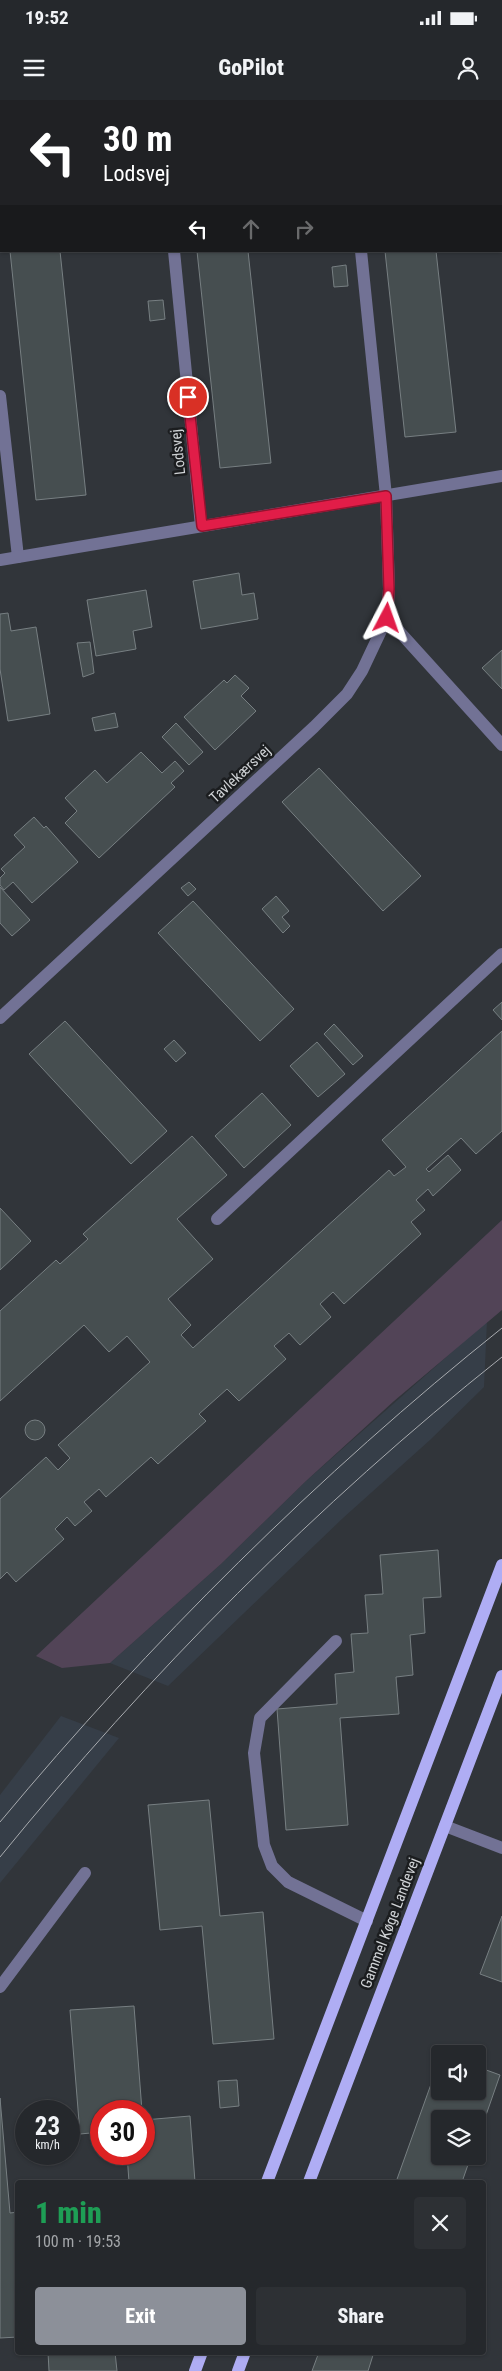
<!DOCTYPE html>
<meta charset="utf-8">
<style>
body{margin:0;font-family:"Roboto Condensed",sans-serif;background:#2d3034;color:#f1f3f6;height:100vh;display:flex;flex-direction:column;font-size:19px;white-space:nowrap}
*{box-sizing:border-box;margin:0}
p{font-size:16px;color:#a3a6a9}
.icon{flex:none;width:28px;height:28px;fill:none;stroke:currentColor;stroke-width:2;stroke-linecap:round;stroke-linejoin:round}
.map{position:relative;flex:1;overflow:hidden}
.details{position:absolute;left:15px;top:2080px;width:471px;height:175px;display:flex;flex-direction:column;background:#25282c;border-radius:5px;box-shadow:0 1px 4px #0004,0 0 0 1px #424448}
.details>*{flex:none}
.hud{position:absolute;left:0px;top:0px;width:502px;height:152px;box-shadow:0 1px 4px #0004,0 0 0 1px #424448;background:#202124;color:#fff;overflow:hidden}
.fabs{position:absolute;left:431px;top:1945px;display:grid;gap:10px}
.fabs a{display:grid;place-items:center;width:55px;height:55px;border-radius:5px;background:#25282c;box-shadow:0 1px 4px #0004,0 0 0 1px #424448;font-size:25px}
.speed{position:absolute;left:15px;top:2000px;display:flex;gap:10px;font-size:25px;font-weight:700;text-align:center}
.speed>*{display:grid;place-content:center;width:65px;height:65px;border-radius:50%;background:#25282c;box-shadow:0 1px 4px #0004,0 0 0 1px #424448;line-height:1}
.speed small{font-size:12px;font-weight:400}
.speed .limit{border:8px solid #d22;background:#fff;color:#111}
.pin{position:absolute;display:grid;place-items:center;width:42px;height:42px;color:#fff;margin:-21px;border:2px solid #fff;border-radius:50%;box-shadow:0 1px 5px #0007}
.me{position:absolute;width:55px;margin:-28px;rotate:4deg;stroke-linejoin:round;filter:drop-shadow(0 0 4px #0008)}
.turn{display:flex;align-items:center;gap:18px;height:105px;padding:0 20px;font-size:22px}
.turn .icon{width:65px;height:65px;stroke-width:2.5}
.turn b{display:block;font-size:35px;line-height:42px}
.lanes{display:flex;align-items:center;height:48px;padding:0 20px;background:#0003;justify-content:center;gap:25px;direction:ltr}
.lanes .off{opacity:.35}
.round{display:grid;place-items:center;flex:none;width:52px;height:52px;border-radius:5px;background:#2d3034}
.head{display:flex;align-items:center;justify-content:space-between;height:85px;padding:0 20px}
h1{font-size:30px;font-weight:800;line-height:38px;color:#1e9e55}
.action{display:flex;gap:10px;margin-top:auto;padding:10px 20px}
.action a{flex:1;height:58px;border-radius:5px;background:#8c9099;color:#fff;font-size:20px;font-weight:800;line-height:58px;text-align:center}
.action a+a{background:#2d3034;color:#f1f3f6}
.status{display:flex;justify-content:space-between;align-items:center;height:35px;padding:0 25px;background:#25282c;direction:ltr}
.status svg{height:14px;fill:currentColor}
header{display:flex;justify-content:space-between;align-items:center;height:65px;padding:0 20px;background:#25282c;font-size:22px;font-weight:800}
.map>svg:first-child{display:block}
.built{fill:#363e48}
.green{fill:#524457}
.building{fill:#464e50;stroke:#777f82}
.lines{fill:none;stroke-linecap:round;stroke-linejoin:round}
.minor{stroke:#727295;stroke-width:12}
.major{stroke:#afadf4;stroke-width:12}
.tram{stroke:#a8abaf;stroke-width:1}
.route-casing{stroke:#92132f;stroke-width:12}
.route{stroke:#e11d48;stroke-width:9}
.labels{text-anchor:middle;stroke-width:5;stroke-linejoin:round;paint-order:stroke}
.street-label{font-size:15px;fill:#d0d3d6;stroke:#1b1d1f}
</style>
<div class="status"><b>19:52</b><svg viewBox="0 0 49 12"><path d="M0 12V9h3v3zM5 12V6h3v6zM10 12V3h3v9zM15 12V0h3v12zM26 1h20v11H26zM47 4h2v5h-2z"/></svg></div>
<header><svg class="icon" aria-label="menu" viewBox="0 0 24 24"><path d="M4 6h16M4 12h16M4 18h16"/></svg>GoPilot<svg class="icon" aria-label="person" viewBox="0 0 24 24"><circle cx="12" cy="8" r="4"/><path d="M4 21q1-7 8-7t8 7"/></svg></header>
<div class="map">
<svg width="502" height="2271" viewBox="0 0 502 2271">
<rect width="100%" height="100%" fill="#31353a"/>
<g class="built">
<polygon points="487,1221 484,1287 430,1340 343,1418 168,1586 110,1563 221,1464 306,1381"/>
<polygon points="61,1616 119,1638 0,1783 0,1695"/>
</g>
<polygon class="green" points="502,1120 502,1210 394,1301 306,1381 221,1464 110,1563 62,1568 36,1556"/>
<g class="building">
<polygon points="10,151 60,151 86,395 36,400"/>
<polygon points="197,151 248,151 271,363 220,368"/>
<polygon points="385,151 436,151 456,332 405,337"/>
<polygon points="346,165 348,186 334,187 332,167"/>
<polygon points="163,200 165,219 150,221 148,201"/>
<polygon points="239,473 242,495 254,493 258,519 201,529 193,481"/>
<polygon points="146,490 152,527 133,531 136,549 96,556 87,500"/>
<polygon points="8,513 11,531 36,527 50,614 8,621 0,569 0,514"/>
<polygon points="90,542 94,573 83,577 77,543"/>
<polygon points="502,550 502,589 482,568"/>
<polygon points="235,575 249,588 241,596 256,611 215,650 184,617 224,580 227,583"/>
<polygon points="115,613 118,627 95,631 92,618"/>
<polygon points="176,623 203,652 189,665 162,637"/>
<polygon points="141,652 162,673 175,661 184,671 171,683 175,687 99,758 65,723 77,711 65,698 95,670 107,683"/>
<polygon points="319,668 421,776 383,811 282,702"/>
<polygon points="34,717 44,728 46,726 78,762 32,803 13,782 4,790 0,785 0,778 5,773 1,769 25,747 14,735"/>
<polygon points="189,782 196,789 188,796 181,788"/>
<polygon points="0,787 30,820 12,836 0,823"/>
<polygon points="276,796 289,811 282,817 290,826 283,833 262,809"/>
<polygon points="193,801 294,909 260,941 158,833"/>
<polygon points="502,902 502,920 493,910"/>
<polygon points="65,921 167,1031 131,1064 29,954"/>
<polygon points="334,924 363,956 353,965 324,934"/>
<polygon points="502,931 502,1031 476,1054 461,1038 426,1069 429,1072 448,1055 461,1070 433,1096 428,1089 416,1100 425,1110 411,1122 421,1134 344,1204 333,1192 320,1204 331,1217 300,1245 289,1233 274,1246 286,1259 239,1301 227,1289 199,1314 206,1321 158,1364 151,1357 106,1397 99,1389 84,1402 92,1411 75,1426 67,1417 55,1429 64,1439 16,1482 7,1472 0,1479 0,1399 46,1357 58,1370 70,1358 58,1345 150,1262 127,1236 109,1252 84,1225 0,1301 0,1211 56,1160 60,1164 88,1139 83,1134 192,1036 227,1075 177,1119 213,1159 168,1199 191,1225 181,1235 193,1248 389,1070 394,1076 406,1067 382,1040"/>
<polygon points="174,940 186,953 176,962 164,949"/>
<polygon points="317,942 345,974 318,997 290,966"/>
<polygon points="262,993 291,1025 244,1068 215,1036"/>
<polygon points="0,1108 31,1141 0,1170"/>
<circle cx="35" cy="1330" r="10"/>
<polygon points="438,1450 441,1497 423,1498 425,1533 410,1535 413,1575 396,1577 399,1614 340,1618 348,1725 286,1730 277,1609 337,1604 335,1574 354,1572 351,1534 368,1533 365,1495 383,1494 380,1455"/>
<polygon points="209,1700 220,1816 263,1812 274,1939 213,1944 202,1826 160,1830 148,1705"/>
<polygon points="502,1816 502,1882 480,1874"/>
<polygon points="134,1906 142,2011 101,2011 101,2032 80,2034 70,1910"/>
<polygon points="440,1959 440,1991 478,1991 478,1967 500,1975 478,2038 478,2019 440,2019 440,2056 471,2056 462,2082 396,2082"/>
<polygon points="237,1980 239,2006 220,2008 218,1981"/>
<polygon points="0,1998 10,2113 18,2112 18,2237 0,2238"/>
<polygon points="190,2016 195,2082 129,2082 127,2054 144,2054 144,2020"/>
<polygon points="48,2252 115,2252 117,2271 49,2271"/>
<polygon points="319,2252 374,2252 368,2271 312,2271"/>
</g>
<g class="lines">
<g class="minor">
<polyline points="159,0 159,1"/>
<polyline points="345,0 346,1"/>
<polyline points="2,1 10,0"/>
<polyline points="174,151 201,426"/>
<polyline points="0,296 18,457"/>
<polyline points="0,460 502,376"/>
<polyline points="387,518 502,645"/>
<polyline points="0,918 314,627 347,594 362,571 387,518 389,489 386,396 361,151"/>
<polyline points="217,1119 502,854"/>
<polyline points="336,1541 260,1618 254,1653 264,1745 272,1766 288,1782 367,1821"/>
<polyline points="445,1726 502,1748"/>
<polyline points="0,1887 85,1773"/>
</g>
<g class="major">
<polyline points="267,2082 502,1465"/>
<polyline points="309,2082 502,1576"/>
<polyline points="195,2271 202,2252"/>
<polyline points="238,2271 245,2252"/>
</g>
<g class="tram">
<path d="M0 1722C149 1543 319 1374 502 1228"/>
<path d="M0 1757C149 1574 317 1404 502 1257"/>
</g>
</g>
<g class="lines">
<defs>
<polyline id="route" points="188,297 202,426 386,396 389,489 387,518"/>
</defs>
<use href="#route" class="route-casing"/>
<use href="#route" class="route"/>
</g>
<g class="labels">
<g class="street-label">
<text transform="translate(178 352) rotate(-96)" y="5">Lodsvej</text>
<text transform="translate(240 674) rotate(-43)" y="5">Tavlekærsvej</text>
<text transform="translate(390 1823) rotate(-69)" y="5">Gammel Køge Landevej</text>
</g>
</g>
</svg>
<div class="fabs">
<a><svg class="icon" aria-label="sound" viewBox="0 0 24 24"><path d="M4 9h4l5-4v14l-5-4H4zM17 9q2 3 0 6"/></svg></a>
<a><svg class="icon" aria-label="layers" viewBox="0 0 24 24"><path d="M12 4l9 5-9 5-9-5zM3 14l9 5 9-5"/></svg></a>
</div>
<div class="speed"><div>23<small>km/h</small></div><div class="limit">30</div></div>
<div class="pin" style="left:188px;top:297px;background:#d93025"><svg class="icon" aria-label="arrive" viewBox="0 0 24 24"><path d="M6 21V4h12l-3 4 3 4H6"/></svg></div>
<svg class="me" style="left:387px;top:518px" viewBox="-20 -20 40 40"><path d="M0-17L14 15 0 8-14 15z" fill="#e11d48" stroke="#fff" stroke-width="4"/></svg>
<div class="hud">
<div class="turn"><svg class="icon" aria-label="left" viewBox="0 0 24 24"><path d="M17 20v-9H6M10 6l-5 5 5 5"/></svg><div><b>30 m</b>Lodsvej</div></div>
<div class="lanes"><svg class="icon" aria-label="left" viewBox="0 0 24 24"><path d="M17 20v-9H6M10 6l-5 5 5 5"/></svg><svg class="icon off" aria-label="ahead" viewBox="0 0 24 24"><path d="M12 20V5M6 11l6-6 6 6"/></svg><svg class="icon off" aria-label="right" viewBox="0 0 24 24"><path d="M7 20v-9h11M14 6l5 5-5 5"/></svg></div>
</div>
<section class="details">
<div class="head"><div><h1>1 min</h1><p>100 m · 19:53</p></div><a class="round"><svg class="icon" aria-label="close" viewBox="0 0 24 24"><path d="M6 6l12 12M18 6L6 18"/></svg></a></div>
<div class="action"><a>Exit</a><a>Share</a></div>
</section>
</div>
